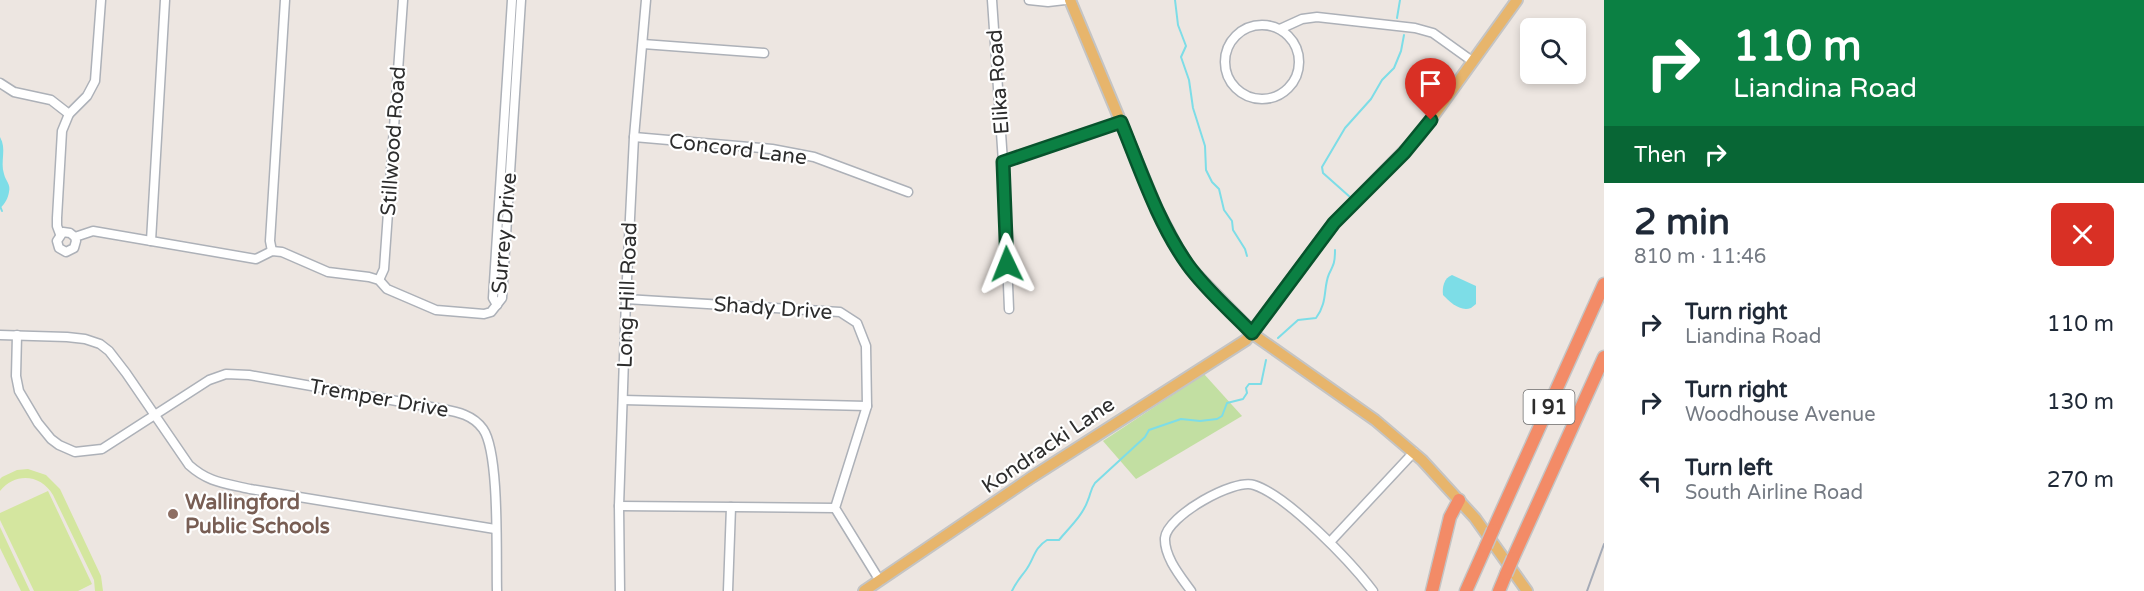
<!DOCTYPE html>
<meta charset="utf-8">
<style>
body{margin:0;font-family:"Varela Round",sans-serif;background:#f6f6f7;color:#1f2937;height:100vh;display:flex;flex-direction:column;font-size:22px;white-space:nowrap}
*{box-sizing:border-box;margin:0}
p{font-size:20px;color:#747a83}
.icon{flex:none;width:33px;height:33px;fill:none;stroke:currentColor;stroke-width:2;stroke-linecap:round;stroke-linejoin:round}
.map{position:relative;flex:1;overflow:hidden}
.details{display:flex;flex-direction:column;background:#fff;width:540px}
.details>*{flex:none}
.top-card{background:#0b8043;color:#fff;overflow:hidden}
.buttons{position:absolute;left:1520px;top:18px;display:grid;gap:12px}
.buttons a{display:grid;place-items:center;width:66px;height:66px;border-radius:9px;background:#fff;box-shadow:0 3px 9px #0003;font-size:30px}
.pin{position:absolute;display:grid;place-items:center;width:51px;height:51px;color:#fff;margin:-62px -26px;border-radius:50% 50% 50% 0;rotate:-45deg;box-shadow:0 0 6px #0007}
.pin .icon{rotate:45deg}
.me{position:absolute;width:66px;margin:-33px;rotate:358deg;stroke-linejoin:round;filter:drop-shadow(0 0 4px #0008)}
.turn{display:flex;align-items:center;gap:21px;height:126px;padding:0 30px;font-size:27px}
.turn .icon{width:78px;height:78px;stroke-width:2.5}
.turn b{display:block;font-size:42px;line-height:51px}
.then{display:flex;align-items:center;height:57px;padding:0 30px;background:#0003;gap:12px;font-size:22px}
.round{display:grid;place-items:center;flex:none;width:63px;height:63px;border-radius:9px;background:#f6f6f7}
.overview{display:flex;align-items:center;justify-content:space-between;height:102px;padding:0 30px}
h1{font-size:36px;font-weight:700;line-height:45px}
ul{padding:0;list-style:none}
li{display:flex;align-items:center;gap:18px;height:78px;padding:0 30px}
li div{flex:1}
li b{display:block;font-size:22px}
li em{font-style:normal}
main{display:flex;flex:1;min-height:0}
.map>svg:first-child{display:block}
.green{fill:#c2dfa2}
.pitch{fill:#d4e69f}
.water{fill:#7ddde7}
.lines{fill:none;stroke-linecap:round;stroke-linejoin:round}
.stream{stroke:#7ddde7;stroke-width:2}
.minor-casing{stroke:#adb1b8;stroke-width:11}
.major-casing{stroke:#c4c4c4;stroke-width:14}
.highway-casing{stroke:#c4c4c4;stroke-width:15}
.minor{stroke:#fff;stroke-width:8}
.major{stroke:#e7b56c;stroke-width:10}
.highway{stroke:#f38b67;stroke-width:12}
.rail{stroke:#a4aab6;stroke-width:2}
.highway-bridge-casing{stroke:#c4c4c4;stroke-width:15;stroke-linecap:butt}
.highway-bridge{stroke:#f38b67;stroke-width:12}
.route-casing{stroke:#07532c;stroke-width:15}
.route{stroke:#0b8043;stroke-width:10}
.education-dot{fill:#8d6e63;stroke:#fff;stroke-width:2}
.labels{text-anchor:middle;stroke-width:4.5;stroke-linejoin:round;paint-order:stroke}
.shield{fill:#fff;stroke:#6c6c6c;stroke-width:1.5}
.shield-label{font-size:20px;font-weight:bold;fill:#2d2d2d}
.street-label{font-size:21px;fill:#2d2d2d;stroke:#fff}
.education-label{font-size:21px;font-weight:bold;fill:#785e54;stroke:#fff;text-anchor:start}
</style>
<main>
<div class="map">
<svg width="1604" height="591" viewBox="0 0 1604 591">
<rect width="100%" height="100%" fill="#ede6e1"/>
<polygon class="green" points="1204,374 1242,416 1136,479 1103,441"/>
<g class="pitch">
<path d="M28 469 46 475 60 489 101 576 103 591H95L94 580 53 495C41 474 15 472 0 491V479L2 477 17 470Z"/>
<polygon points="48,491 92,584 78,591 34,591 0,520 0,513"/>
<polygon points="0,527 30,591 21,591 0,548"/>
</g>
<g class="water">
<path d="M0 137C7 149 0 161 4 174 6 182 11 184 9 192 8 198 5 204 0 208Z"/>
<path d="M1452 275 1476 286V304L1471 308C1460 312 1450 302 1443 295 1442 287 1444 278 1452 275Z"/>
</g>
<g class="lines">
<g class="stream">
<polyline points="1175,0 1178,25 1186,46 1181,57 1189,80 1193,108 1205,146 1206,170 1212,182 1219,189 1224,210 1232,221 1233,230 1245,249 1247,256"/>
<polyline points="1397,18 1400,0"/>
<polyline points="1350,197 1323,173 1322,167 1345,128 1371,99 1382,80 1394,68 1401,51 1404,35"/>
<polyline points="0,206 2,211"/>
<path d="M1278 338 1298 320 1316 318C1328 302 1323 288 1329 274 1334 264 1335 262 1335 250"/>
<path d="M1012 591C1016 582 1021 577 1026 570 1034 559 1034 548 1047 540H1059C1069 528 1083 515 1088 500 1091 493 1090 490 1095 483L1145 437 1149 430 1181 419 1200 421 1217 419 1222 416 1227 403 1243 399 1247 393 1246 388 1249 384H1261L1266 360"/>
</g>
<defs>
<g id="minor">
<polyline points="992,0 1003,162 1009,309"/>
<polyline points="1029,0 1048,2 1065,0"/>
<circle cx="1262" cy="62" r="37"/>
<polyline points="1280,29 1302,19 1317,17 1415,28 1433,33 1472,61"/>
<polyline points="643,44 764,53"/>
<polyline points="0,83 14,92 51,100 69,114"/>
<polyline points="634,137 772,149 814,157 908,192"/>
<polyline points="1003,162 1121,122"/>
<polyline points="60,234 57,226 57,218 62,131 69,114 87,96 95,81 101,0"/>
<polyline points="75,237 76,241 74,248 66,252 59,248 57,241 63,232 70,233 75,237 93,231 256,259 272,251 282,252 328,272 369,277 379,280 387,289 436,310 484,314 491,312 502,298 521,0"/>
<polyline points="151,241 165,0"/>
<polyline points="272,251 270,241 285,0"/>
<polyline points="379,280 384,269 403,0"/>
<polyline points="626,299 840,312 857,323 866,346 867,406 835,508 880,581"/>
<polyline points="497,305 493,298 512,0"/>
<path d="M0 335 67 337 85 339 100 344 109 351 126 373 189 465C209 483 225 483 250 489L495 529"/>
<path d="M17 335 16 376 19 391 38 423 51 439 59 445 75 452 102 449 209 380 226 374 249 375 442 409C458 412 473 415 483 429 500 453 496 557 497 591"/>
<polyline points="623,400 867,406"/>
<polyline points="619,506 835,508"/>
<polyline points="1330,542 1414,452"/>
<polyline points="620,591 619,506 626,299 634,137 646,0"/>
<polyline points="728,591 731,507"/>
<path d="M1191 591C1181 577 1164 557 1165 538 1167 516 1234 478 1254 485 1288 496 1351 562 1373 591"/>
</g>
<g id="major">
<polyline points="1070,0 1157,209 1178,249 1190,268 1257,337 1375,420 1422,460 1475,518 1527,591"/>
<polyline points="864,591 1032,477 1246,340 1334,223 1419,136 1517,0"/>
</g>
<g id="highway">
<polyline points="1493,530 1604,284"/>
<polyline points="1513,558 1604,357"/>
<polyline points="1432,591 1450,517 1459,500"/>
<polyline points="1466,591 1486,546"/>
<polyline points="1499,591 1506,574"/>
</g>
</defs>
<use href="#minor" class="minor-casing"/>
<use href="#major" class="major-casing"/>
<use href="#highway" class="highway-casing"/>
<use href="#minor" class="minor"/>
<use href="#major" class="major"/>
<use href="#highway" class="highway"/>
<polyline class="rail" points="1587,591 1604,544"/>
<defs>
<g id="highway-bridge">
<polyline points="1486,546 1493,530"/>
<polyline points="1506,574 1513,558"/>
</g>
</defs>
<use href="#highway-bridge" class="highway-bridge-casing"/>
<use href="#highway-bridge" class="highway-bridge"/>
</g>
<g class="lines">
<defs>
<path id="route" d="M1007 264 1003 162 1121 122C1141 171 1158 223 1188 265 1206 290 1231 311 1252 333L1334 223 1404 153 1431 120"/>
</defs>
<use href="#route" class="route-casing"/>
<use href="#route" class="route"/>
</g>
<circle class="education-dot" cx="173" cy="514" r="6"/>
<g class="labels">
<rect class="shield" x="1523.5" y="390" width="51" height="34" rx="4.5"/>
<g class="shield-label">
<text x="1549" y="414">I 91</text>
</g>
<g class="street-label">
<text transform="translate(998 82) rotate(-94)" y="7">Elika Road</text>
<text transform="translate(393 141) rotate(-86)" y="7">Stillwood Road</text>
<text transform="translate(738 149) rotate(7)" y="7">Concord Lane</text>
<text transform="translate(504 233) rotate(-85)" y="7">Surrey Drive</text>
<text transform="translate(627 295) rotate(-88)" y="7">Long Hill Road</text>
<text transform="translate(773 308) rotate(4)" y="7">Shady Drive</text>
<text transform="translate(379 398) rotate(10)" y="7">Tremper Drive</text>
<text transform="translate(1048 445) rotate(-34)" y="7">Kondracki Lane</text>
</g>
<g class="education-label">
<text x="185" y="509">Wallingford<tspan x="185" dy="24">Public Schools</tspan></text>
</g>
</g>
</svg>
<div class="buttons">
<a><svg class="icon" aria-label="search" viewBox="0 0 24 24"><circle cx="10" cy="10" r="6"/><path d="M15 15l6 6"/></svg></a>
</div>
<div class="pin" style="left:1431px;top:120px;background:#d93025"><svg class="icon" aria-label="arrive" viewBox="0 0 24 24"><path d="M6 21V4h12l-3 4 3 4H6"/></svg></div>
<svg class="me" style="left:1007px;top:264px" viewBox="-20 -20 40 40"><path d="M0-17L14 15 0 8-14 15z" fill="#0b8043" stroke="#fff" stroke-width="4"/></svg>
</div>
<section class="details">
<div class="top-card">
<div class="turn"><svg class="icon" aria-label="right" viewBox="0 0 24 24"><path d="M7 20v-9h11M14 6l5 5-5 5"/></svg><div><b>110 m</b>Liandina Road</div></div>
<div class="then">Then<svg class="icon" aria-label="right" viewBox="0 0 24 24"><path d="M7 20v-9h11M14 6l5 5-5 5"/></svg></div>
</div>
<div class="overview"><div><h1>2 min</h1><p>810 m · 11:46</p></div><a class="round" style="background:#d93025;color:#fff"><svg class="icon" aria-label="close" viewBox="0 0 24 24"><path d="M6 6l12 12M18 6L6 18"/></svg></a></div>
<ul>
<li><svg class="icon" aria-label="right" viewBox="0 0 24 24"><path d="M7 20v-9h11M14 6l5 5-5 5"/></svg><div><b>Turn right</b><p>Liandina Road</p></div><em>110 m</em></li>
<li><svg class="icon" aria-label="right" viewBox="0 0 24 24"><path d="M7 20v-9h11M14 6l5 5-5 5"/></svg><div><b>Turn right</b><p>Woodhouse Avenue</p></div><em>130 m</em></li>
<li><svg class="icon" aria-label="left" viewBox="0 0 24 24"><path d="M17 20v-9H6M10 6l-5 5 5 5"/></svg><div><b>Turn left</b><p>South Airline Road</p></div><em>270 m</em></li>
</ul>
</section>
</main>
